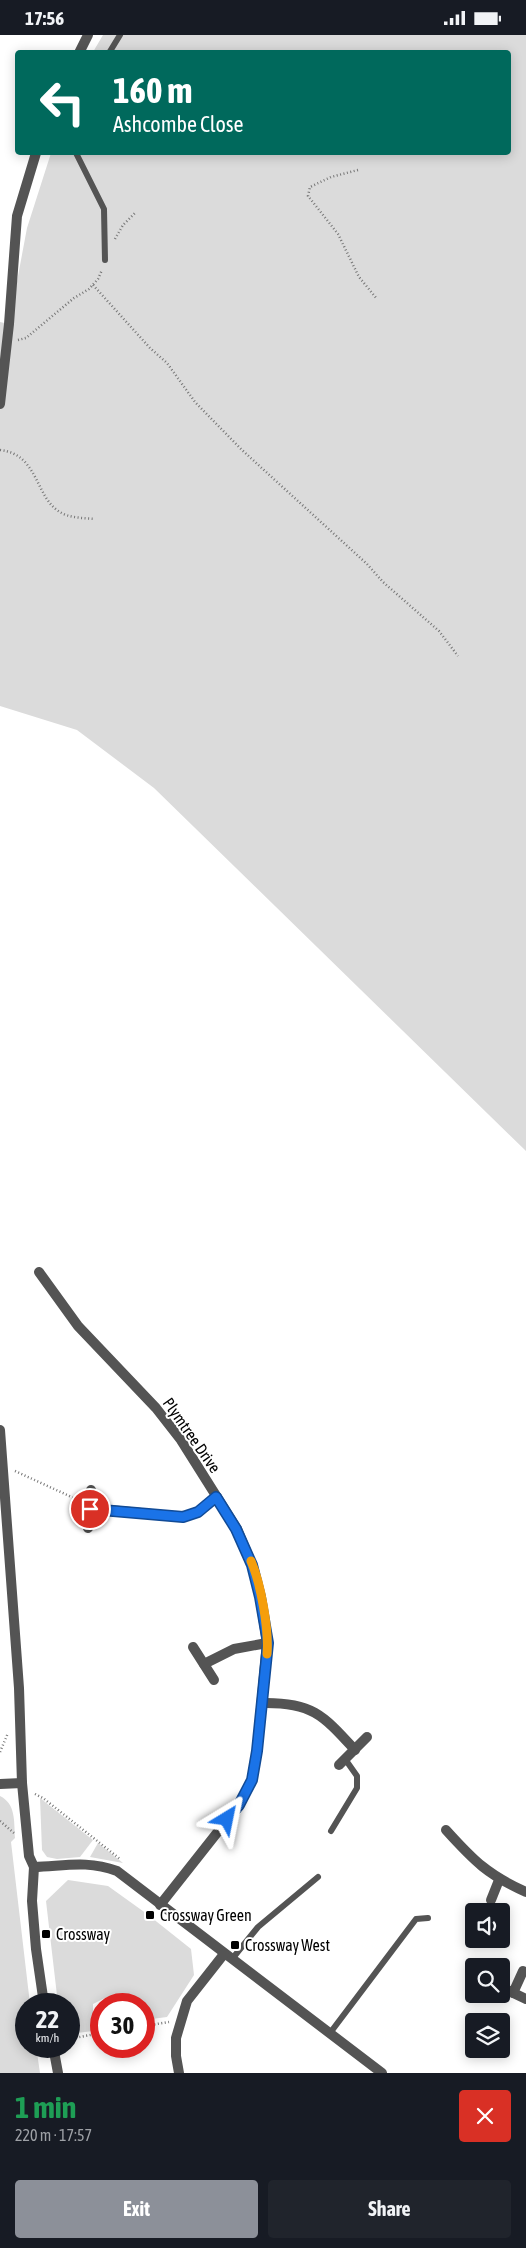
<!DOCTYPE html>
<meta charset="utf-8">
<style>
body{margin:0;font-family:"Asap Condensed",sans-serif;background:#20242c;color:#f1f3f6;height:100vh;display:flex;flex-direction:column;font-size:19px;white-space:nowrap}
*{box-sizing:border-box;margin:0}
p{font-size:16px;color:#9ea1a6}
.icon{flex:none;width:28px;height:28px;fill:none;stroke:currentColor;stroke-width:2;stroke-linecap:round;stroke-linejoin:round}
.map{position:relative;height:2038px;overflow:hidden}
.drawer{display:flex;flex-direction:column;background:#171b24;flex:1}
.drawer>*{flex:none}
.top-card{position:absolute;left:15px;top:15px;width:496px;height:105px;border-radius:5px;box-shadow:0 2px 12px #0003;background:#00695c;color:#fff;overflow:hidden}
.controls{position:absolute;left:465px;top:1868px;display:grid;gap:10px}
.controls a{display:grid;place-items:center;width:45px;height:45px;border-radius:5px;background:#171b24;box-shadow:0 2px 12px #0003;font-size:25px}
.speed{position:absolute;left:15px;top:1958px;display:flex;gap:10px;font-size:25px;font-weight:700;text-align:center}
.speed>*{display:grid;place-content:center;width:65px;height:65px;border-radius:50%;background:#171b24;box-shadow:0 2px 12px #0003;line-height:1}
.speed small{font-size:12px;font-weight:400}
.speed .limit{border:8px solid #d22;background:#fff;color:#111}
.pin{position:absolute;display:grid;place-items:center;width:42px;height:42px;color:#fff;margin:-21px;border:2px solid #fff;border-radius:50%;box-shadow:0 1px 5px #0007}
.me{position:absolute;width:55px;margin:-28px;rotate:35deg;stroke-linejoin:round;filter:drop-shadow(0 0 4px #0008)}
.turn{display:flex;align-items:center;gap:18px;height:105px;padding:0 15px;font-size:22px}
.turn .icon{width:65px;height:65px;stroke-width:2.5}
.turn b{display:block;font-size:35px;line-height:42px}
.round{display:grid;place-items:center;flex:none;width:52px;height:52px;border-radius:5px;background:#20242c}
.summary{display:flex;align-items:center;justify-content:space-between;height:85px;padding:0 15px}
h1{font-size:30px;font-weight:700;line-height:38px;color:#1e9e55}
.action{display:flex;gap:10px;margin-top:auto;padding:10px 15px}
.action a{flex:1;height:58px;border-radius:5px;background:#8c9099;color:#fff;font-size:20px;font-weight:700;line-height:58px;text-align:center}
.action a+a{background:#20242c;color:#f1f3f6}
.status{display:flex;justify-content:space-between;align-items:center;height:35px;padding:0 25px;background:#171b24;direction:ltr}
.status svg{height:14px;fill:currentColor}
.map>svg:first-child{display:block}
.green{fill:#dbdbdb}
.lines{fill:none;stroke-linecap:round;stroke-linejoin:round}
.path{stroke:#767676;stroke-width:2.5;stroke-dasharray:1 2.5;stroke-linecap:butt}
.service{stroke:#545454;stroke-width:6}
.minor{stroke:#545454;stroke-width:10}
.route-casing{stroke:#114b97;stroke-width:12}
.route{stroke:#1a73e8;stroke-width:9}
.slow{stroke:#f59e0b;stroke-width:9}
.poi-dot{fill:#000;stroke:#fff;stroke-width:2}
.labels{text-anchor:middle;stroke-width:4;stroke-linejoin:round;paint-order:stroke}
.street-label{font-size:16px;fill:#000;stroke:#fff}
.poi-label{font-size:16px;fill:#000;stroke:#fff;text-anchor:start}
</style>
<div class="status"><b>17:56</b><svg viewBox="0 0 49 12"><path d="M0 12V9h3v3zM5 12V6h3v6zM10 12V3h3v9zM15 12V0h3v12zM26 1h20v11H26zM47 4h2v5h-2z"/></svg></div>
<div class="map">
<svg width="526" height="2038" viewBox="0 0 526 2038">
<rect width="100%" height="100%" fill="#fff"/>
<g class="green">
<polygon points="103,0 526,0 526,1116 154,753 77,695 0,671 0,287 9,289 27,193 51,118 509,118 509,18 93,17"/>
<path d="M0 1761C16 1769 14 1786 15 1803L11 1807 30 1969H26V2011H36L40 2038H0Z"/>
<polygon points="40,1763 93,1805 80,1822 57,1824 47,1822 42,1815"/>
<polygon points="98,1808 123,1828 90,1822"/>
<polygon points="68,1845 108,1851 147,1879 191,1914 194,1940 167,1982 144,1985 144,1969 123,1969 123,1967 107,1962 93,1969 93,1996 69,1999 69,1969 58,1969 46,1866"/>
</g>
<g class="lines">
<g class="path">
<polyline points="358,135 331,142 310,152 308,161 338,199 359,242 377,264"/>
<polyline points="115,204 123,190 136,177"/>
<polyline points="93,250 150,313 167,328 195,367 242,415 367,529 383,547 439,596 458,621"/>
<polyline points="18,305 26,303 74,263 89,254 98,244 102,235"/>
<path d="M0 415C39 419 35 463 60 477 69 483 84 483 95 484"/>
<polyline points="15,1436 78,1465"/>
<polyline points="0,1717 8,1698"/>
<polyline points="35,1759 43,1763 120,1824"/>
<polyline points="0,1786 14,1798"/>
<polyline points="144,1991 169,1987"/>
<polyline points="69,2004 101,1998"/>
</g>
<g class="service">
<polyline points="109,18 120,0"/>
<polyline points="76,118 104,174 105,225"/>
<polyline points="331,1796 357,1753 357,1741 345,1724"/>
<polyline points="232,1924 258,1892 318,1842"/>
<polyline points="330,1998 416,1884 428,1883"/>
</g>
<g class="minor">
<polyline points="79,18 88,0"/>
<polyline points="0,369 9,289 17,181 36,118"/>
<polyline points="39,1237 78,1291 156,1373 181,1405 237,1494 252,1530 260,1562 267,1608 257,1716 252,1745 239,1770 160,1870"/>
<polyline points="0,1395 19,1653 22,1748 29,1821 34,1832 32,1866 36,1914 44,1969"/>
<polyline points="89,1473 183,1482 198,1477 217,1462"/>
<polyline points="88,1493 91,1455"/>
<polyline points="193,1612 214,1645"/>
<polyline points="204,1629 234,1614 267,1608"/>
<path d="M262 1668C312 1667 323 1680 355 1715"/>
<polyline points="339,1730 367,1702"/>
<polyline points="0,1749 22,1748"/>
<path d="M446 1795C474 1826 488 1840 526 1857"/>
<path d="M34 1832C65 1831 87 1825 117 1836L382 2038"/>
<polyline points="491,1865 499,1845"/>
<polyline points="501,1952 526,1964"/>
<polyline points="513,1958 523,1936"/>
<polyline points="53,2011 58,2038"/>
<polyline points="179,2038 176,2021 176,2003 187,1966 224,1919"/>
</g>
</g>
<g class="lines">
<defs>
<polyline id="route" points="90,1474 183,1482 198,1477 216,1462 236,1494 252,1530 260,1562 268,1608 257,1716 252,1745 239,1770 227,1784"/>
</defs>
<use href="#route" class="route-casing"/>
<use href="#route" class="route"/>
<path class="slow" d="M251 1526C261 1549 269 1594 267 1619"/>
</g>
<g class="poi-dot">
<rect x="145" y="1875" width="10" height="10" rx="2.5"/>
<rect x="41" y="1894" width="10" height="10" rx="2.5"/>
<rect x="230" y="1905" width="10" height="10" rx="2.5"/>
</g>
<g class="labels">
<g class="street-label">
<text transform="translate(192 1400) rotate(55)" y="6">Plymtree Drive</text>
</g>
<g class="poi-label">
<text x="160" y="1886">Crossway Green</text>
<text x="56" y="1905">Crossway</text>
<text x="245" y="1916">Crossway West</text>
</g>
</g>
</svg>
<div class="controls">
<a><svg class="icon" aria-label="sound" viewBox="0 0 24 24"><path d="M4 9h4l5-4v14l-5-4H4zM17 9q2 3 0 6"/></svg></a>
<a><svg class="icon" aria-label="search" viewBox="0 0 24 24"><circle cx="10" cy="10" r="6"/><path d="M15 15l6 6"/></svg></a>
<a><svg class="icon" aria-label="layers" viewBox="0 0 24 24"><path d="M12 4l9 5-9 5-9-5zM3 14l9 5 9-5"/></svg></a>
</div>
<div class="speed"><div>22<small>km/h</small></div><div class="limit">30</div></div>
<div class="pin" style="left:90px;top:1474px;background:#d93025"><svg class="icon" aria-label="arrive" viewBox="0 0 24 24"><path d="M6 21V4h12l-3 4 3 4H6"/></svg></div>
<svg class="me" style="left:227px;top:1784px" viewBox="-20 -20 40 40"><path d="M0-17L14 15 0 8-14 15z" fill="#1a73e8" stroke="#fff" stroke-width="4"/></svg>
<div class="top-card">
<div class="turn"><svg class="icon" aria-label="left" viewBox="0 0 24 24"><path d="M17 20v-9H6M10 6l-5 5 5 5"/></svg><div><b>160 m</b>Ashcombe Close</div></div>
</div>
</div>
<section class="drawer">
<div class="summary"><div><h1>1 min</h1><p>220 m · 17:57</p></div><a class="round" style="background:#d93025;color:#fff"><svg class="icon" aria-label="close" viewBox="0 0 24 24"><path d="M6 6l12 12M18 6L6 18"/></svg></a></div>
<div class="action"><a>Exit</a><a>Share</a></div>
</section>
